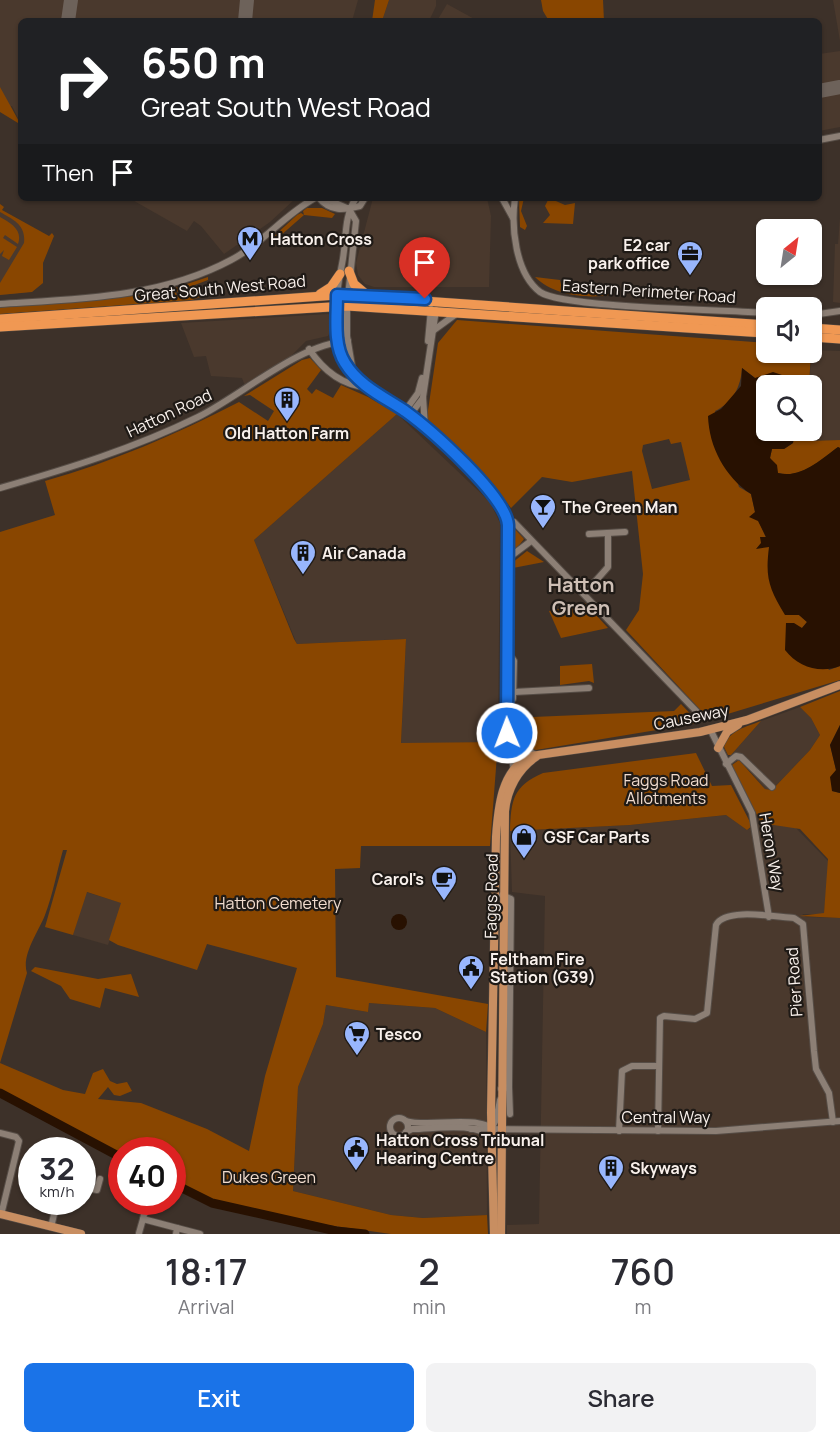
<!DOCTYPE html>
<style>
body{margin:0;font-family:Manrope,sans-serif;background:#f2f2f3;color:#2b2b33;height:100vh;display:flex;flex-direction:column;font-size:22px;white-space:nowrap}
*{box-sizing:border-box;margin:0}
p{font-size:20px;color:#7c7c81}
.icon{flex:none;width:33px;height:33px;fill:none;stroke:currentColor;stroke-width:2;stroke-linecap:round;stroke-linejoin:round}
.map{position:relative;height:1234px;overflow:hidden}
.side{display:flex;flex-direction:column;background:#fff;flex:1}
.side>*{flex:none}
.hud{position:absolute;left:18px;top:18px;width:804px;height:183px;border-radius:9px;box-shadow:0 2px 4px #0004;background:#202124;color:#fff;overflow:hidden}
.needle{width:39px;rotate:30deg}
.tools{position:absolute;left:756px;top:219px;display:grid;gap:12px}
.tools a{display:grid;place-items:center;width:66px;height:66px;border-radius:9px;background:#fff;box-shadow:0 2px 4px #0004;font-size:30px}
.speed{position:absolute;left:18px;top:1137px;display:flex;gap:12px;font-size:30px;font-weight:700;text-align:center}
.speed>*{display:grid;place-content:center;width:78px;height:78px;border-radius:50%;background:#fff;box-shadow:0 2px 4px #0004;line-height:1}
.speed small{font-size:15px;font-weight:400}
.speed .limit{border:9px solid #d22;background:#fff;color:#111}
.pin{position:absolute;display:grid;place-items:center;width:51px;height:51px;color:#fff;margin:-62px -26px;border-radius:50% 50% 50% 0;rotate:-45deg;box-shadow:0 0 6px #0007}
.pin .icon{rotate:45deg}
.me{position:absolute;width:66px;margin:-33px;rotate:359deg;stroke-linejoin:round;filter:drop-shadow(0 0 4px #0008)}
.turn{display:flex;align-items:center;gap:21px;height:126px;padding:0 24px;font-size:27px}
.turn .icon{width:78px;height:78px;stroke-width:2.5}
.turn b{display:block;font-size:42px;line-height:51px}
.then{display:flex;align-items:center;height:57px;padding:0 24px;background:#0003;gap:12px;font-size:22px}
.eta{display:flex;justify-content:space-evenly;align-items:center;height:102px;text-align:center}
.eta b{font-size:36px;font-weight:600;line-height:42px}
.button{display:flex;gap:12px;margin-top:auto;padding:12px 24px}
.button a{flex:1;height:69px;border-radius:9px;background:#1a73e8;color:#fff;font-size:24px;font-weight:600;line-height:69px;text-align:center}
.button a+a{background:#f2f2f3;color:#2b2b33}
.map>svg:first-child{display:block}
.built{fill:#4a392d}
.green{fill:#894600;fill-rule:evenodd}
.water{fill:#281101}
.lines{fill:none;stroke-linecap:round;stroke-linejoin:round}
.river{stroke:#281101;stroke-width:9}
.taxiway{stroke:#6d625a;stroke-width:14}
.minor-casing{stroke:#564d46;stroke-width:8}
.major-casing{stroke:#564d46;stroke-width:9}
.highway-casing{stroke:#564d46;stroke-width:10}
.minor{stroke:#8c7f75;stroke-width:6}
.major{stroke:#c88e61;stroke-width:8}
.highway{stroke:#f09853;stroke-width:9}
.route-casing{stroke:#114b97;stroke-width:15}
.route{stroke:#1a73e8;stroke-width:10}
.labels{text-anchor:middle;stroke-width:4.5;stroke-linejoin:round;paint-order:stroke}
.poi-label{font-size:16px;font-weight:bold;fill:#f9f1ec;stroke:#1f1a16;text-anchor:start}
.street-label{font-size:16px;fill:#f9f1ec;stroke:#1f1a16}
.park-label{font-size:16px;fill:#f1dcce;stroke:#1f1a16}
.quarter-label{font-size:20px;font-weight:bold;fill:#cebfb5;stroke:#1f1a16}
</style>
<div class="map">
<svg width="840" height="1234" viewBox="0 0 840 1234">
<rect width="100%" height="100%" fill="#3d3129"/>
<g class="built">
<polygon points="0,0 358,0 352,21 21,21 21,124 12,106 0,107"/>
<polygon points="389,0 436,0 436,6 429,21 382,21"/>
<polygon points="833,0 840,0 840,41"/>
<polygon points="447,4 478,21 437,21"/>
<polygon points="840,51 840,127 819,131 819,54"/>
<polygon points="129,198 296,198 270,222 224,254 201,226 194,221 187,231"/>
<polygon points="373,198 487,198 491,216 489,287 374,287 365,284 358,275 356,263"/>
<polygon points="0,211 50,239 29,292 0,295"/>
<polygon points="840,218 840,303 833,302 835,244 838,244"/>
<polygon points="328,314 331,316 331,330 328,336 306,341 287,360 245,386 242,378 211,376 206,356 194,357 181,323"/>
<polygon points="812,350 840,351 840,440 807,441 807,431 812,430 812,386 809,385"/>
<polygon points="397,414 490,502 500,523 498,742 401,744 406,639 297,644 254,540"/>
<polygon points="800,707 811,718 820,735 810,750 772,790 765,789 740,760 735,762 731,755 761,721"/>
<polygon points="726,815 747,830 761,823 794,826 829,862 824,914 802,914 806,917 840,918 840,1234 507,1234 507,1225 539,1224 545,896 512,892 510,831 630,825"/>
<polygon points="86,892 122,903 108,945 73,935"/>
<polygon points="369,1003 435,1008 486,1032 487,1215 423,1218 391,1215 293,1191 298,1087 323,1024 326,1005 368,1012"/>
</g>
<g class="green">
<polygon points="375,0 389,0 382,21 372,21"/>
<polygon points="541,0 603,0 604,21 549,21 543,11"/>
<polygon points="0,87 21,125 18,126 18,123 0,112"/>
<polygon points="519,198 524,198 521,211 527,226 525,230 520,227"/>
<polygon points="549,198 565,205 575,203 573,224 543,223 550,215 545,206"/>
<path d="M0 204 4 207 2 210 49 236 52 233 54 236 43 263V283L32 292 0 295V283L24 243C26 225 14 220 0 212Z"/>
<polygon points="307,208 322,208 335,214 332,218 304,215 272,243 272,238 297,215 301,213 304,215 303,211"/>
<path d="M0 217C11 223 23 230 18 244L5 235 3 238 17 247 9 260 2 256 4 250 0 254Z"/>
<polygon points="208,277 208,280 176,292 177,296 208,294 192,300 0,314 0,307 157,294"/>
<path d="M535 277 560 280 562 289 590 292 591 284 610 295C586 299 553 295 535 277Z"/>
<path d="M457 320 766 343V352L811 353 809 385H797V380L755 378 742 368C741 386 733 403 715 411L739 487 751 494 755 512 766 538 757 548 769 546 799 615 807 622 802 628 829 670 840 666V680L711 719 707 717 626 630 639 610 643 574 632 471 572 482 542 477 511 508 490 481 429 422 427 417 438 343ZM669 439 671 444 681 442 690 480 652 489 642 451 643 445Z"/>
<path d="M310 358 321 370 307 389 312 394 316 389 333 398 341 385 368 397 397 414 254 540 294 639 297 644 406 639 401 743 498 742 490 846H361L360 868 335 869 336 977 488 1004 486 1032 435 1008 369 1003 368 1012 326 1005 323 1024 298 1087 293 1191 391 1215 423 1218 487 1215 488 1234H391L313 1223 212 1200 173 1181 172 1150H122L121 1154 0 1090V532L55 515 45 481C112 462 177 434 239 402L268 421 274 411 250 395 244 396 302 360ZM63 850H67L45 927 73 935 87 892 121 903 109 940 118 945 197 970 207 944 297 968 265 1076 249 1151 207 1129 141 1103 98 1099 108 1087 114 1095 120 1096 132 1091 127 1082 117 1084 110 1081 103 1069 93 1073 85 1094 63 1090 0 1063 27 973C21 955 39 931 45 915 53 894 57 871 63 850Z"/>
<path d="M795 431H807L808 441 840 440V448L838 447C821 460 801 479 778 473L770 458 772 449H784L793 443Z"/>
<polygon points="513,527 524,539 513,553"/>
<polygon points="527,551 544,562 513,568 512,563"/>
<polygon points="585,603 608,628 561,638 549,611"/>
<polygon points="592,664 594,683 589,681 560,685 560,666"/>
<polygon points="840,691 840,725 830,745 836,770 832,791 840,793 840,918 799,916 824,913 828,859 800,829 761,823 732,765 739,760 765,789 772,790 810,750 820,735 811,718 800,707"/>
<path d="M681 704 699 723 536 750C520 748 509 734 509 718L674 711Z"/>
<path d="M761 721 731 755H728L724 747C729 730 746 727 761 721Z"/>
<path d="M696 753 712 786 731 785 752 826 747 830 726 815 630 825 510 831C511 800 513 786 543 773Z"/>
<polygon points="35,967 98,979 131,974 139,997 105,988 100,1008 70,999 61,986 31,971"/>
</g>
<g class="water">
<path d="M742 368 755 378 773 372 797 380V385L766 386V430L795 431 793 443 784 449H772L770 458 777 465 778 473C801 479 821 459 838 447L840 448V666C820 674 798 667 785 650L786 623H794L802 628 807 622 799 615H785C769 588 765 578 769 547L756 549 761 543 760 537H766L758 521 749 517 755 512 751 494C725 477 709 447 708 416L721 409 741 386Z"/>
<polygon points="840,725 840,793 832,791 830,777 836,770 830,745"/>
<circle cx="399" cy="922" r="8"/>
</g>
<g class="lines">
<g class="river">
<polyline points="0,1093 122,1158"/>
<polyline points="172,1183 212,1203 336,1231 365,1234"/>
</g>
<g class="taxiway">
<polyline points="68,21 71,0"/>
<polyline points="245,21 247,0"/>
<polyline points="819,91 840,87"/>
</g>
<defs>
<g id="minor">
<polyline points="819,140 840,136"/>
<path d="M319 198C330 212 344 210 360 206L365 198"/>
<polyline points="324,198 349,209 356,221 347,306 347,336 353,372"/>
<path d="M356 198C343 217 347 241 342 264 333 306 329 357 366 386 380 397 395 404 409 414 429 429 447 449 466 467 483 482 500 498 507 520L506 730 514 770"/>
<polyline points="502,198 513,218"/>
<path d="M515 198C511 226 515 273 540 292 562 308 727 310 766 313"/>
<path d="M0 304C78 299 160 298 231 260 262 244 284 215 315 198"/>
<polyline points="812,315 840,311"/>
<polyline points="434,330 456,314"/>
<polyline points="428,341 431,309"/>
<path d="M309 349C323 370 341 385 366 387"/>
<polyline points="405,411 418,393 422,378"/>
<polyline points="410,415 423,398"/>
<polyline points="425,427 423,397 436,310"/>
<path d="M0 488C67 469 135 448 198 417 244 394 298 344 348 341"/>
<polyline points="507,520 514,522 701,716"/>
<polyline points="589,534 625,532"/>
<polyline points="507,559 531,541"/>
<polyline points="584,594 608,567 608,533"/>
<polyline points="506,656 512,658 514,661 513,699 506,703"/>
<polyline points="514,692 589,688"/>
<polyline points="710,729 752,813 769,917"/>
<polyline points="509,736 535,755"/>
<polyline points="510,742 524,764"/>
<polyline points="726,764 736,756 741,757 772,787"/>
<polyline points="509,1087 510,1114"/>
<polyline points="501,1089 509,1087 511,899 502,895"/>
<circle cx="399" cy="1127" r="9"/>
<path d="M406 1121C431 1129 489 1110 501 1138"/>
<polyline points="492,1127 496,1120 500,1100"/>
<polyline points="471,1129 716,1131 840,1121"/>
<polyline points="619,1131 622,1071 632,1066 659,1066"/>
<path d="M658 1131 660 1018 664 1016 695 1019 707 1013 716 925C725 907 776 917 794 918L803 924 814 1051 816 1069 829 1093 833 1122"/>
<path d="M406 1132 412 1129C435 1129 475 1121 492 1138"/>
<polyline points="0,1133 16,1137 19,1141 1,1215"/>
<polyline points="82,1187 97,1190 100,1179"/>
<polyline points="145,1210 143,1219 177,1228 176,1234"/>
<polyline points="51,1227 57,1202"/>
<polyline points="177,1228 200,1234"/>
<polyline points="139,1233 143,1219"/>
</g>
<g id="major">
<polyline points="718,748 727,732 738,725"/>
<polyline points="0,1214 81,1234"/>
<path d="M494 1234 491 1113 496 837C498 808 501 769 531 756L700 732 747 720 840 685"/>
<path d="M501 1234 505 811C507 790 518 769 536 757"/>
</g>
<g id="highway">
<polyline points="349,271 354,284 367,295"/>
<polyline points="320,294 331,287 340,274"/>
<polyline points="0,319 337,295 766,325"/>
<polyline points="0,327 347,306 766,333"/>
<polyline points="812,328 840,330"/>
<polyline points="812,337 840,339"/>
</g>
</defs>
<use href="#minor" class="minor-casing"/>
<use href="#major" class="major-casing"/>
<use href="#highway" class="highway-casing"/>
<use href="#minor" class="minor"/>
<use href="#major" class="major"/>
<use href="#highway" class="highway"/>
</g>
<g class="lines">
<defs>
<path id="route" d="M425 299 337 295C337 316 333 345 345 363 359 386 384 397 405 411 430 429 506 496 508 525L507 733"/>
</defs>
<use href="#route" class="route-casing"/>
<use href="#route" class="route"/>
</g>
<defs>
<symbol id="metro-pin" viewBox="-11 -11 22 30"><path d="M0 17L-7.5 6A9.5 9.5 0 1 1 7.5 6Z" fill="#98b6fd" stroke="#1f1a16"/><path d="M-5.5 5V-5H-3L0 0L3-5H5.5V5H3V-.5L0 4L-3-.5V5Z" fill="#111"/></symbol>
<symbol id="office-pin" viewBox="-11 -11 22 30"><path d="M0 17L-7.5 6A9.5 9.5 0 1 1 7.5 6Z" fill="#98b6fd" stroke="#1f1a16"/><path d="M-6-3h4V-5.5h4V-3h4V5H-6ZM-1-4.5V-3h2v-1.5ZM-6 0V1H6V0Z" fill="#111"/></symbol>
<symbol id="building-pin" viewBox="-11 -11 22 30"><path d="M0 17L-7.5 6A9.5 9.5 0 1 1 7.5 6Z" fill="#98b6fd" stroke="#1f1a16"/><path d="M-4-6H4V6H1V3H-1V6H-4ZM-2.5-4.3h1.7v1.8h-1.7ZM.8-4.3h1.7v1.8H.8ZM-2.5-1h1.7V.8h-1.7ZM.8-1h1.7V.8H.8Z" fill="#111"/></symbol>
<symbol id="bar-pin" viewBox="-11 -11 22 30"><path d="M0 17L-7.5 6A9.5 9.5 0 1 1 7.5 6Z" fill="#98b6fd" stroke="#1f1a16"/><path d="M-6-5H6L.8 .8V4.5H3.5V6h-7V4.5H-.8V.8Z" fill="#111"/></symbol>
<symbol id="shop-pin" viewBox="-11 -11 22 30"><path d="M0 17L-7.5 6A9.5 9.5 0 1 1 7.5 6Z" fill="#98b6fd" stroke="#1f1a16"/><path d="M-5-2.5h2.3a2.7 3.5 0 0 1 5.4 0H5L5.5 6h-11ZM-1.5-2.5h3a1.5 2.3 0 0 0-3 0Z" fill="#111"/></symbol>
<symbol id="cafe-pin" viewBox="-11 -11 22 30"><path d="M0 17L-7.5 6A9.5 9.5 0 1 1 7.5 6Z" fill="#98b6fd" stroke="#1f1a16"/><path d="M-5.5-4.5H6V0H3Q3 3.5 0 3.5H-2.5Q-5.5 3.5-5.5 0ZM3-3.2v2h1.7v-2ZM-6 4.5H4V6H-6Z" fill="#111"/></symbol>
<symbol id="civic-pin" viewBox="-11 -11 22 30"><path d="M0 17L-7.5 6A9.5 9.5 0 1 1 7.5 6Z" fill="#98b6fd" stroke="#1f1a16"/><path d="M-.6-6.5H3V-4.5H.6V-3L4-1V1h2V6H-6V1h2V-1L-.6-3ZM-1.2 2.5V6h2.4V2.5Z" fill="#111"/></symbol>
<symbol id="supermarket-pin" viewBox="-11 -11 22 30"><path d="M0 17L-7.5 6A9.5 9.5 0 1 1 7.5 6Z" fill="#98b6fd" stroke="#1f1a16"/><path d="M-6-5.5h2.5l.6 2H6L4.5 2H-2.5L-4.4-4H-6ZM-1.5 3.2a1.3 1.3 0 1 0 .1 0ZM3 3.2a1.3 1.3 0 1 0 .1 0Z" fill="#111"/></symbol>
</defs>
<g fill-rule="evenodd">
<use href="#metro-pin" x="235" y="224" width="30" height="40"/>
<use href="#office-pin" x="675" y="239" width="30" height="40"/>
<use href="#building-pin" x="272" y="385" width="30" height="40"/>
<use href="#bar-pin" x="528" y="492" width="30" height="40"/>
<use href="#building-pin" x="288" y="538" width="30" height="40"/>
<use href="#shop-pin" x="509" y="822" width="30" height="40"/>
<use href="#cafe-pin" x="429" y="864" width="30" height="40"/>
<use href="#civic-pin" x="456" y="953" width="30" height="40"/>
<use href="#supermarket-pin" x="342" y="1019" width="30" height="40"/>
<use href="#civic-pin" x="341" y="1134" width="30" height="40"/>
<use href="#building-pin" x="596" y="1153" width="30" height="40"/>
</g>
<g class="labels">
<g class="poi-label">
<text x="270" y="245">Hatton Cross</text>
<text x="670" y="251" text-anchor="end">E2 car<tspan x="670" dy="18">park office</tspan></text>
<text x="287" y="439" text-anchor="middle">Old Hatton Farm</text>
<text x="562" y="513">The Green Man</text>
<text x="322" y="559">Air Canada</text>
<text x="544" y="843">GSF Car Parts</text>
<text x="424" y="885" text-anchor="end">Carol's</text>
<text x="490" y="965">Feltham Fire<tspan x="490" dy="18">Station (G39)</tspan></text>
<text x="376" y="1040">Tesco</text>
<text x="376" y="1146">Hatton Cross Tribunal<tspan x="376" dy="18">Hearing Centre</tspan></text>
<text x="630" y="1174">Skyways</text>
</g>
<g class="street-label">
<text transform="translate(220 288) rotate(-5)" y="6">Great South West Road</text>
<text transform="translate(649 291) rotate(4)" y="6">Eastern Perimeter Road</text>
<text transform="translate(169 413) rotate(-25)" y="6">Hatton Road</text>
<text transform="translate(691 717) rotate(-11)" y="6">Causeway</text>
<text transform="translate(772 852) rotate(80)" y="6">Heron Way</text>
<text transform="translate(491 896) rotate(-89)" y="6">Faggs Road</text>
<text transform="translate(794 982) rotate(-94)" y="6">Pier Road</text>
<text x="666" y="1123">Central Way</text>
</g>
<g class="park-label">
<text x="666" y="786">Faggs Road<tspan x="666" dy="18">Allotments</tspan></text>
<text x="278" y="909">Hatton Cemetery</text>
<text x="269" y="1183">Dukes Green</text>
</g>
<g class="quarter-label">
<text x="581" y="592">Hatton<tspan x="581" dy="23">Green</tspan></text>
</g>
</g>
</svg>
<div class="tools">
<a><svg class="needle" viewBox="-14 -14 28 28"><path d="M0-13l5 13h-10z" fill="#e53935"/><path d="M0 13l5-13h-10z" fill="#7c7c81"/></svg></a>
<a><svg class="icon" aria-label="sound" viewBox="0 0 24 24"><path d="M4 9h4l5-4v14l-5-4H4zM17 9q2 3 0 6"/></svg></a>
<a><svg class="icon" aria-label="search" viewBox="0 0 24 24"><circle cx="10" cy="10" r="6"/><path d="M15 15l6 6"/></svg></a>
</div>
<div class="speed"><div>32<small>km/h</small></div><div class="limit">40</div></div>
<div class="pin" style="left:425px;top:299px;background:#d93025"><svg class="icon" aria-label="arrive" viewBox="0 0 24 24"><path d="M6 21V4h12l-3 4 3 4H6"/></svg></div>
<svg class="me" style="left:507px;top:733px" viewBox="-20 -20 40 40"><circle r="17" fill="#1a73e8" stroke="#fff" stroke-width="3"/><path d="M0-11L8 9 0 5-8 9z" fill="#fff"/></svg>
<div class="hud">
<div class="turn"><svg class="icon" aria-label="right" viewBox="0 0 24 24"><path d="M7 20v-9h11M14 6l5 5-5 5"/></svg><div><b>650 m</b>Great South West Road</div></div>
<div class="then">Then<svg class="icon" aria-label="arrive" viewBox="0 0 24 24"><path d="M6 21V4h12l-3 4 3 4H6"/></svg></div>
</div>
</div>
<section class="side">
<div class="eta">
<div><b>18:17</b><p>Arrival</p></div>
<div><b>2</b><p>min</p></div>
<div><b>760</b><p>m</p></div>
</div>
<div class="button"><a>Exit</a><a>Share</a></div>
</section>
